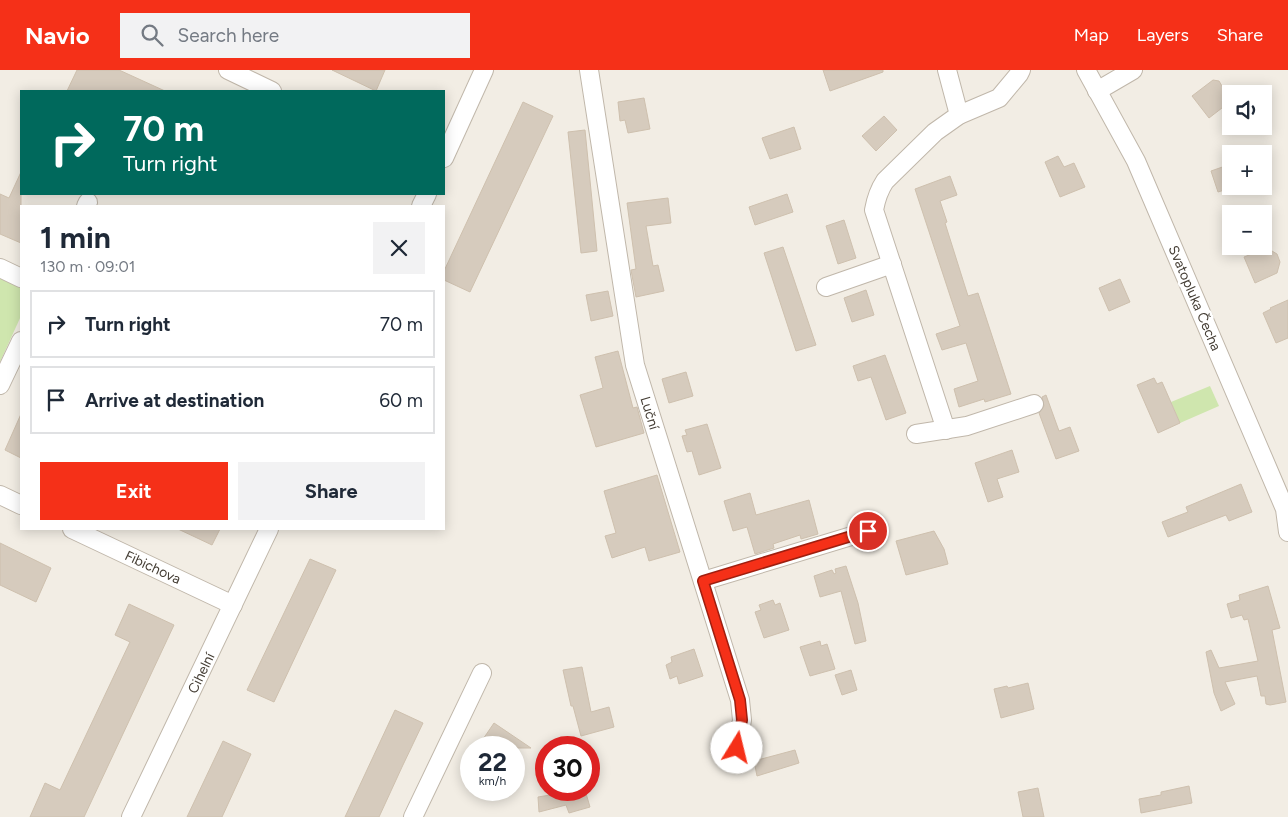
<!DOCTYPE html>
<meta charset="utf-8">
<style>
body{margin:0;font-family:Figtree,sans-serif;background:#f2f2f3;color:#1f2937;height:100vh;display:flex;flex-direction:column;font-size:19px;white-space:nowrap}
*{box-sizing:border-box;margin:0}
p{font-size:16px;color:#747a83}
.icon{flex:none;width:28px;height:28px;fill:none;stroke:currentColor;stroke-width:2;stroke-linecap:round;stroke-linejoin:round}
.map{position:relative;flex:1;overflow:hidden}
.details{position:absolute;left:20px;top:135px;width:425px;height:325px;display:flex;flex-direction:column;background:#fff;border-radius:0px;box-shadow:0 2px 12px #0003}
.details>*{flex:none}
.banner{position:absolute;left:20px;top:20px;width:425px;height:105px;border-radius:0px;box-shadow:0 2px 12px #0003;background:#00695c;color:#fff;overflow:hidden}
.tools{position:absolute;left:1222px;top:15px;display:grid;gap:10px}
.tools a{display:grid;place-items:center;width:50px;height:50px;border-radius:0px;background:#fff;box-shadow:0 2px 12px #0003;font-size:25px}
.speed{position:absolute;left:460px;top:666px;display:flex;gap:10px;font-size:25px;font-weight:700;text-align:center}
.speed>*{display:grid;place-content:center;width:65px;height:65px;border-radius:50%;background:#fff;box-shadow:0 2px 12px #0003;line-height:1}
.speed small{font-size:12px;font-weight:400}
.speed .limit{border:8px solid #d22;background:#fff;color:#111}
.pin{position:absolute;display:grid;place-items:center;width:42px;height:42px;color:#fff;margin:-21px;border:2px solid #fff;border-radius:50%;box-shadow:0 1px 5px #0007}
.me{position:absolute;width:55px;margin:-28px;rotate:9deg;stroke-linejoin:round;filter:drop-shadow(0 0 4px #0008)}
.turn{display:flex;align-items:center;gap:18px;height:105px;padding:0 20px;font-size:22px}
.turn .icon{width:65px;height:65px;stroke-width:2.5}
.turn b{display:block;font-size:35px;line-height:42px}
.round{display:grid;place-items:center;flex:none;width:52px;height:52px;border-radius:0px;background:#f2f2f3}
.overview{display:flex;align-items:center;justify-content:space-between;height:85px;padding:0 20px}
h1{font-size:30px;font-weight:700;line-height:38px}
.primary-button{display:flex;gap:10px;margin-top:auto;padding:10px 20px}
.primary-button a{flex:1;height:58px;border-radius:0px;background:#f53018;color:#fff;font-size:20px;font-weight:700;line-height:58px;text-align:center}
.primary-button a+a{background:#f2f2f3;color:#1f2937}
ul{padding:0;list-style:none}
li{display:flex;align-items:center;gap:15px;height:68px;margin:0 10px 8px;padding:0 10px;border:2px solid #e0e1e3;border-radius:0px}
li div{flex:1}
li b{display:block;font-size:19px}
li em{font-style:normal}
header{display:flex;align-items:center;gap:30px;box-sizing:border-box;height:70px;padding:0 25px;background:#f53018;color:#fff}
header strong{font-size:24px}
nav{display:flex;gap:28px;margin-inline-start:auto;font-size:18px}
.search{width:350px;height:45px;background:#f2f2f3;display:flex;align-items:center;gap:12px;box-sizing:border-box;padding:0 18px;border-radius:0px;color:#747a83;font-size:19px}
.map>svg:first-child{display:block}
.green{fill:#cfe6ae}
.building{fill:#d6cbbd;stroke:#cec0ae}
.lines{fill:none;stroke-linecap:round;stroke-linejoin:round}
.minor-casing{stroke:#c0b7aa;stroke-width:20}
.minor{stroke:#fff;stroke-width:18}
.route-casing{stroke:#9f1f10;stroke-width:12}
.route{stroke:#f53018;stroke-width:9}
.labels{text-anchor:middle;stroke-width:5;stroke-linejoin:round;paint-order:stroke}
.street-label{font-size:14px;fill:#443d34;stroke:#fff}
</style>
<header>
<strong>Navio</strong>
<div class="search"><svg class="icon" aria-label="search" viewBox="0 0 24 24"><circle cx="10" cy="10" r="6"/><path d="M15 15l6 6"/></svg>Search here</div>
<nav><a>Map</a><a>Layers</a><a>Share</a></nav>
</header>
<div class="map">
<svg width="1288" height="747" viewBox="0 0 1288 747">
<rect width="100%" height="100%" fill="#f2ede4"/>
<g class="green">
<polygon points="0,208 21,218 21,246 0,292"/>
<polygon points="1210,316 1219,336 1180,353 1171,332"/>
</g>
<g class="building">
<polygon points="77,0 119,0 165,21 67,21"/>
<polygon points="332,0 385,0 376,21"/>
<polygon points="823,0 883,0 883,2 830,21"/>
<polygon points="1213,10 1219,11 1231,31 1209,48 1192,26"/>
<polygon points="644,28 650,59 628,63 625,50 620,51 618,32"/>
<polygon points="523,32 553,46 470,222 444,210 444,201"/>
<polygon points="884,46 897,60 876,81 862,66"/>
<polygon points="794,57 801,79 770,89 762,68"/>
<polygon points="585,60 597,181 581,183 568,62"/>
<polygon points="1058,86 1064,97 1074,93 1085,117 1060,127 1045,92"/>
<polygon points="1231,94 1231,118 1218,122 1211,101"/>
<polygon points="21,102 21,173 0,164 0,124 9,128"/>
<polygon points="950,106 957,125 940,131 947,152 945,153 968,226 978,223 1011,324 985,332 984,329 959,337 954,319 978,311 966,273 942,280 936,264 960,256 915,119"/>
<polygon points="787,124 793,142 755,155 749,137"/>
<polygon points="668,128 671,153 646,156 653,196 658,195 664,221 636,227 631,200 636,199 627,133"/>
<polygon points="844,150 856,188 838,194 826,156"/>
<polygon points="783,177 816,275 796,281 764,183"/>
<polygon points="1267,178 1277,184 1280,192 1277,203 1255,213 1244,187"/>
<polygon points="1120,209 1130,232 1109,241 1099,218"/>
<polygon points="866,220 874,245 852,252 844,228"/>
<polygon points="608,221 613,246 591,251 586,225"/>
<polygon points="1288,230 1288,268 1276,273 1263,243 1271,239 1270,238"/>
<polygon points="618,281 633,338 637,337 644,363 596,377 580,325 603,318 595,287"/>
<polygon points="885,285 906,343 886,350 871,307 858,311 853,296"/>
<polygon points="686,302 693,326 669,333 662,309"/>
<polygon points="1154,308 1157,314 1162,312 1180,353 1158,363 1137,315"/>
<polygon points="1046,325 1059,361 1070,357 1079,381 1056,389 1039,343 1044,336 1042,327"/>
<polygon points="21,344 21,388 5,380"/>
<polygon points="707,354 721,398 699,405 692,381 687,382 682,366 687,365 685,360"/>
<polygon points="1012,380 1019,402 997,409 1003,427 988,432 975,393"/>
<polygon points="657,405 680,482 649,491 645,477 612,488 605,466 616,463 604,421"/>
<polygon points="1241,414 1252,442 1229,451 1226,445 1168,467 1162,452 1188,442 1186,437"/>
<polygon points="750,423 756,445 809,430 818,464 801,469 800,465 773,474 774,478 755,484 747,457 733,461 724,431"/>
<polygon points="178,459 220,459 212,475"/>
<polygon points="934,461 944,479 948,494 906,505 896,471"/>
<polygon points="0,473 51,498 36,532 0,515"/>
<polygon points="310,489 336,500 274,632 247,620"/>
<polygon points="846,496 858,533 866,571 855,574 841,521 820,527 814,506 832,500 834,504 836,503 835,499"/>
<polygon points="1268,516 1280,558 1272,560 1286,632 1270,635 1266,634 1265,626 1261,626 1257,606 1225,612 1235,634 1221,641 1214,623 1206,582 1211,580 1219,598 1258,591 1248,549 1244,550 1242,545 1231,548 1227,534 1240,530 1239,525"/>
<polygon points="773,530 775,535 780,533 789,560 764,568 755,542 761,540 759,535"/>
<polygon points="129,534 174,555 84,747 30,747 45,713 60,720 130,572 115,565"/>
<polygon points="820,571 821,576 827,574 835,599 810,606 800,577"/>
<polygon points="694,579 703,606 679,614 677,606 670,609 666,595 672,592 671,587"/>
<polygon points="582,597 591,642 609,637 614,657 581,666 573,636 571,636 563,600"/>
<polygon points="851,600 857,620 842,625 835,605"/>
<polygon points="1028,613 1034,639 1001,648 994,619 1007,616 1008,618"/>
<polygon points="395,640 423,653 402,697 379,747 345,747"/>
<polygon points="494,653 531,678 477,678"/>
<polygon points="223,671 251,684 222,747 187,747"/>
<polygon points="795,680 799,693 757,706 754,691"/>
<polygon points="1189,716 1192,733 1141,743 1139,729 1161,725 1161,722"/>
<polygon points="1038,718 1044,747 1023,747 1018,722"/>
<polygon points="561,720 585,720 590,737 569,743 566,735 539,742 538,727 562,723"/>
</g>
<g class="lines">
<defs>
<g id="minor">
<polyline points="228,0 272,21"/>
<polyline points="589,0 635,295 740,630 742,650 737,678"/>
<polyline points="947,0 959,45"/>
<polyline points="1086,0 1136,91 1285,439 1288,462"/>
<polyline points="1097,21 1133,0"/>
<polyline points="444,88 484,0"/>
<polyline points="86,136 88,132"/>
<polyline points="421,136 427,124"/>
<polyline points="0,198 21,208"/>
<polyline points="826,217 892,194"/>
<polyline points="0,315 21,271"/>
<path d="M946 360 874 140C876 129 879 120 885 111L935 62 959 45 999 28 1019 4 1021 0"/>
<polyline points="916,364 967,356 1034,334"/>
<polyline points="0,425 21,435"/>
<polyline points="72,459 233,535"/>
<polyline points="703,511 868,461"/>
<polyline points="131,747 269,459"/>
<polyline points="413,747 482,603"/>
</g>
</defs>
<use href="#minor" class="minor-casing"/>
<use href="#minor" class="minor"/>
</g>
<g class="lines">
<defs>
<polyline id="route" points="737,678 742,650 740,630 703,511 868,461"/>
</defs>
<use href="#route" class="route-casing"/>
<use href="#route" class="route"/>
</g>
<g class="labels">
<g class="street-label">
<text transform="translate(1195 228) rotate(67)" y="5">Svatopluka Čecha</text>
<text transform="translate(650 343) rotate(73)" y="5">Luční</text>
<text transform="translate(153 497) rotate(25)" y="5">Fibichova</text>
<text transform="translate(201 603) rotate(-64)" y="5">Cihelní</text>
</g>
</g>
</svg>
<div class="tools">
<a><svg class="icon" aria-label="sound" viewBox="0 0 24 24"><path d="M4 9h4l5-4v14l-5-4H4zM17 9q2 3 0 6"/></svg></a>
<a>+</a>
<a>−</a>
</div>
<div class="speed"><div>22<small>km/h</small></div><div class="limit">30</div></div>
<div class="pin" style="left:868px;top:461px;background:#d93025"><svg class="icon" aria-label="arrive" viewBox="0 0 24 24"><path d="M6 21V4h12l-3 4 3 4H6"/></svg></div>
<svg class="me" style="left:737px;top:678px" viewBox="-20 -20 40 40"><circle r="19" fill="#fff"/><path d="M0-13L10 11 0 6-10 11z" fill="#f53018"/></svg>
<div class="banner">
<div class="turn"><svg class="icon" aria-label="right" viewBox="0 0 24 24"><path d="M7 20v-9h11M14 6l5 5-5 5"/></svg><div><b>70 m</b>Turn right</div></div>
</div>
<section class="details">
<div class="overview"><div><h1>1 min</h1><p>130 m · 09:01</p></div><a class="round"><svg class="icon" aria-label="close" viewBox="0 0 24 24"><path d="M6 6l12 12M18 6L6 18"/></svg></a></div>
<ul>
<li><svg class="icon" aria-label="right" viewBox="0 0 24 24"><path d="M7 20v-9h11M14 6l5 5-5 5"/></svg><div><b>Turn right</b></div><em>70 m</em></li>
<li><svg class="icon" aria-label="arrive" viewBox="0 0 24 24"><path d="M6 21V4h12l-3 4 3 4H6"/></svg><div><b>Arrive at destination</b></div><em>60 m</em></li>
</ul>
<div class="primary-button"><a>Exit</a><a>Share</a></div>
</section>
</div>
